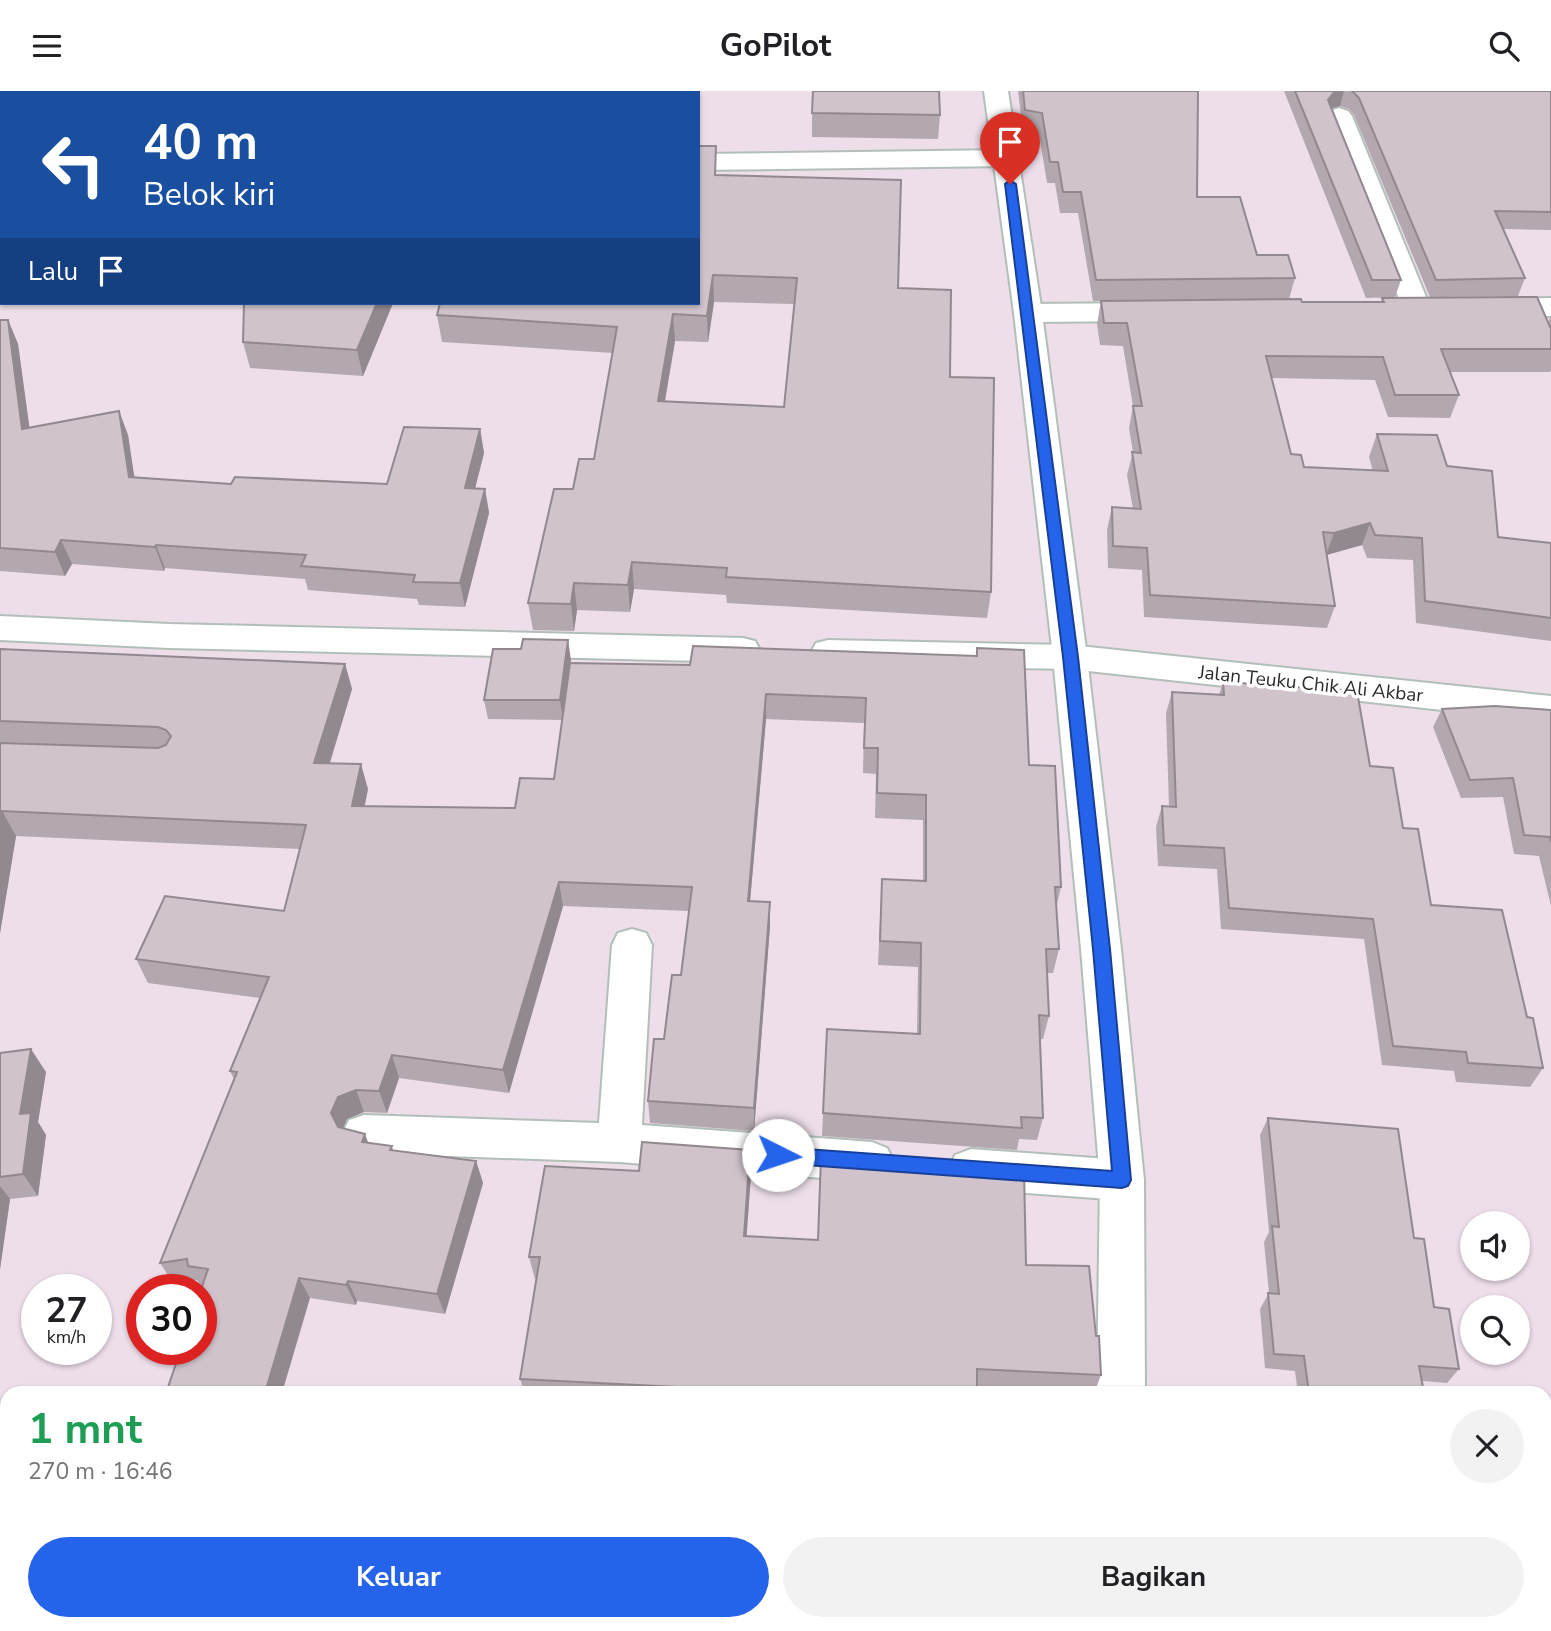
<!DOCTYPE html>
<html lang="id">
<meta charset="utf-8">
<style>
body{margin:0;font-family:"Nunito Sans",sans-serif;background:#f2f2f2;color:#202124;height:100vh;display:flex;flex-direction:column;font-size:26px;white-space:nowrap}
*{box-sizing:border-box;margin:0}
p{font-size:23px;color:#757577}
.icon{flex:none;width:38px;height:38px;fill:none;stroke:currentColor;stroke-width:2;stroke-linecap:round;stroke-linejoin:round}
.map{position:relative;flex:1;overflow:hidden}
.details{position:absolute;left:0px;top:1295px;width:1552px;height:245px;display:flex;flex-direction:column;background:#fff;border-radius:21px 21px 0 0;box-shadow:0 2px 5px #0004}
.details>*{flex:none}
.guide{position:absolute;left:0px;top:0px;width:700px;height:214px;box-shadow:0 2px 5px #0004;background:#1a4fa0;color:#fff;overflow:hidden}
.fabs{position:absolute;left:1460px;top:1120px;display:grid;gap:14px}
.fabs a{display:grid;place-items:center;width:70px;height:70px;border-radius:50%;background:#fff;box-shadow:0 2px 5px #0004;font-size:35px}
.speed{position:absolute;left:21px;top:1183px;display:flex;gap:14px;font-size:35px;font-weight:700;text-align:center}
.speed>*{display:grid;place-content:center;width:91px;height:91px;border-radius:50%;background:#fff;box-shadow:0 2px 5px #0004;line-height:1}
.speed small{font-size:18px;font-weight:400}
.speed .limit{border:10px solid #d22;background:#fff;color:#111}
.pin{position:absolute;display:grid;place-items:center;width:60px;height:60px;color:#fff;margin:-72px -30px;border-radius:50% 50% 50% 0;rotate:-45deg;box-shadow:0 0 7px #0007}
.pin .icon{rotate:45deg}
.me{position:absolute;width:77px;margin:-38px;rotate:94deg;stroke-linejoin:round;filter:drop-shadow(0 0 5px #0008)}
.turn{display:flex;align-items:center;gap:24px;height:147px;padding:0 28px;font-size:32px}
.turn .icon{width:91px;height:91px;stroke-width:2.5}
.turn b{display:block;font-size:49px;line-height:60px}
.then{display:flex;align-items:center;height:66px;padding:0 28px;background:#0003;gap:14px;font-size:26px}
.round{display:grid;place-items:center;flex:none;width:74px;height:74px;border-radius:37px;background:#f2f2f2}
.head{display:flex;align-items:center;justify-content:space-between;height:119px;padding:0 28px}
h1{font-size:42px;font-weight:700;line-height:52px;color:#1e9e55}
.button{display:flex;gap:14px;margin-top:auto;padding:14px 28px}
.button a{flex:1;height:80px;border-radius:42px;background:#2563eb;color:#fff;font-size:28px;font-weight:700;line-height:80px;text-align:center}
.button a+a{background:#f2f2f2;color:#202124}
header{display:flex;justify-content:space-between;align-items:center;height:91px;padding:0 28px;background:#fff;font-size:32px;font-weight:700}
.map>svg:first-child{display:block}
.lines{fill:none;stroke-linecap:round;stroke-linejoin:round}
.minor-casing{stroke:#b2bfb8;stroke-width:4}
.tertiary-casing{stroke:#b2bfb8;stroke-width:4}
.minor{fill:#fff;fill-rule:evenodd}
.tertiary{fill:#fff;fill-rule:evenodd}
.wall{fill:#b3a8af;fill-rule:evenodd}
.shaded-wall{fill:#92888f}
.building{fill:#d0c3cc;stroke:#92888f;stroke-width:2;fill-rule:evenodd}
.route{fill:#2563eb;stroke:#184099;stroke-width:2}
.labels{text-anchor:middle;stroke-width:7;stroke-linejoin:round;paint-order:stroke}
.street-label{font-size:19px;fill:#2c2c2c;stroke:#fff}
</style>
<header><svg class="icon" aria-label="menu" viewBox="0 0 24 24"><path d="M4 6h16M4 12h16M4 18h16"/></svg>GoPilot<svg class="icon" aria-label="search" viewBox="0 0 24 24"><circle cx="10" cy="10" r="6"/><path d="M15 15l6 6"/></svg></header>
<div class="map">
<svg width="1551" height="1540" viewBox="0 0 1551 1540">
<rect width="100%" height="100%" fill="#eddeea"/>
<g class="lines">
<defs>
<g id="minor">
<polygon points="1339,17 1348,20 1352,25 1431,218 1427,224 1417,227 1407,224 1403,218 1326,25 1330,20"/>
<polygon points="1007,59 1016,61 1020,67 1016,73 1007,75 698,79 698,63"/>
<polygon points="1551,207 1551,225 1488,226 1478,223 1474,217 1478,211 1488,208"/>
<polygon points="1151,212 1161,215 1165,221 1161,227 1151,230 1028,231 1018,228 1014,222 1018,216 1028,213"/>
<polygon points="0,525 169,533 743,547 755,550 760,559 755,568 743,571 169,557 0,549"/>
<polygon points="828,549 1070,554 1551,605 1551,631 1070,578 828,573 816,570 811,561 816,552"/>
<polygon points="632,838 646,842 652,854 642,1034 872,1051 887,1057 894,1071 887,1085 872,1091 619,1071 364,1062 349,1057 342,1043 349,1029 364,1024 599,1032 612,854 618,842"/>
<polygon points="971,1058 1122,1069 1138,1075 1144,1089 1138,1103 1122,1109 971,1098 955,1092 949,1078 955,1064"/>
</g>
<g id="tertiary">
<polygon points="984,0 1008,0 1042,222 1087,566 1121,858 1144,1089 1145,1302 1097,1302 1100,1089 1081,858 1053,566 1014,222"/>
<rect x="1094" y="1533" width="52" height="7"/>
</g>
</defs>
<use href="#minor" class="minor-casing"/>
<use href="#tertiary" class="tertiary-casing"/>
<use href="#minor" class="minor"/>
<use href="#tertiary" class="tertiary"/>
</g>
<g class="wall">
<polygon points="0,0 339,0 337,2 2,2 2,65 0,65"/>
<polygon points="1018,0 1198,0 1197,106 1257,164 1295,187 1289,208 1093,210 1078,122 1060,122 1055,92 1047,92 1039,43 1023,40"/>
<polygon points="1284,0 1551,0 1551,139 1503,138 1525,187 1518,205 1430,206 1354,24 1349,18 1340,15 1331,17 1401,189 1395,206 1366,207"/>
<polygon points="812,22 940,24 938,48 812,46"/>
<path d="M716 84 898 197 950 286 991 501 987 527 727 512 726 504 634 498 630 521 577 519 574 540 533 539 528 512 573 398 594 368 613 262 442 251 437 224ZM714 211 794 213 784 316 665 311 675 250 708 251Z"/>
<polygon points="2,86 2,183 0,183 0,88"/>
<polygon points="1382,207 1548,232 1551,225 1551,279 1550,281 1450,281 1459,304 1450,327 1388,326 1375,289 1272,287 1291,363 1304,376 1373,380 1369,366 1377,343 1447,375 1498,446 1551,452 1551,550 1416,532 1413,469 1367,467 1362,454 1327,464 1335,515 1327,537 1144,526 1142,479 1108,477 1107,439 1112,416 1133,418 1127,384 1133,361 1129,337 1133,315 1123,255 1100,254 1097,233 1101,210 1381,211"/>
<polygon points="244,212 393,212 363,285 250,277 243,251"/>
<polygon points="0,229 8,229 18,253 29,337 119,320 128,344 134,386 231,393 387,393 480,338 484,362 475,397 485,398 489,422 465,516 419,514 417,508 308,499 305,488 165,477 164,480 72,473 65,485 0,480"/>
<polygon points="568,549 570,572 690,574 976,565 977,557 1029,674 1061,796 1056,817 1059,858 1053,882 1047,882 1049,925 1043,948 1040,948 1043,1027 1037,1049 1019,1048 1017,1059 822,1045 827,938 917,943 918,876 878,874 882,788 923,790 923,729 875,727 876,683 863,682 864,632 766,628 750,810 770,835 754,1040 650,1032 648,1010 681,884 689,820 563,815 509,1002 399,987 387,1022 364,1021 347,1028 343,1037 368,1051 392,1055 393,1059 476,1070 483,1092 445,1223 357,1210 356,1214 310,1207 202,1195 201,1195 197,1189 173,1192 160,1172 234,988 230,980 260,907 148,892 136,868 284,820 300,758 16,745 0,842 0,558 345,573 352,598 330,672 368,698 365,715 515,717 554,688 562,629 488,628 484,609 521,558"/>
<polygon points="1223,591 1370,675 1403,737 1431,814 1527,926 1543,977 1530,996 1456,991 1454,980 1382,974 1364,848 1221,838 1217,778 1158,775 1156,736 1162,715 1169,715 1166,622 1172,601 1219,604"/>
<polygon points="1442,618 1551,619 1551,815 1539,765 1514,763 1503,706 1461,707 1433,636"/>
<polygon points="0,962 46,981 38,1031 46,1044 38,1105 10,1108 0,1178"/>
<polygon points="1268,1027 1414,1147 1434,1216 1459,1278 1447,1292 1422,1290 1424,1302 1298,1302 1295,1280 1265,1277 1260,1218 1269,1202 1264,1151 1269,1141 1260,1044"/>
<polygon points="750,1059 751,1084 746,1145 1026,1174 1101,1284 1094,1302 1039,1302 977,1299 977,1302 525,1302 520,1288 537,1188 535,1188 529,1166 639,1080"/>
<polygon points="1210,1533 1422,1533 1491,1540 1211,1540"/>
</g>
<g class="shaded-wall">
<polygon points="148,0 168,0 169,2 147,2"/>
<polygon points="315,0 339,0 337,2 314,2"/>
<polygon points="1334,0 1344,0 1340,15 1329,18 1328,9"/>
<polygon points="713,184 714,211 708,251 707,225"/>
<polygon points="377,212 393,212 363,285 357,259"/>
<polygon points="673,223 675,250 660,337 658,310"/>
<polygon points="8,229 18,253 33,362 22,338"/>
<polygon points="119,320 128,344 138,410 129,386"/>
<polygon points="480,338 484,362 469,421 465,397"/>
<polygon points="485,398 489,422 465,516 460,492"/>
<polygon points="1370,432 1362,454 1326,464 1334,442"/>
<polygon points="61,449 72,473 65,485 55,461"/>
<polygon points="156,454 165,477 164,480 155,456"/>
<polygon points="632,471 634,498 630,521 628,494"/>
<polygon points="574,492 577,519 574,540 571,513"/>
<polygon points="568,549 571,569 563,629 560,609"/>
<polygon points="345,573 352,598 322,697 314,672"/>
<polygon points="766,603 766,628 748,834 748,810"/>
<polygon points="361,673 368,698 359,739 352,715"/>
<polygon points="2,720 16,745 0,842 0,734"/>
<polygon points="559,791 563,815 509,1002 503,979"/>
<polygon points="770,811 770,835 754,1040 754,1017"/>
<polygon points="31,958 46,981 38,1031 46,1044 38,1105 23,1083 20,1023"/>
<polygon points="392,964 399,987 387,1022 379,1000"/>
<polygon points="356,999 364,1021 347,1028 340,1044 331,1022 338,1006"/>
<polygon points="365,1043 373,1065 362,1051"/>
<polygon points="750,1059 751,1084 745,1168 744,1145"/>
<polygon points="476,1070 483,1092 445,1223 437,1203"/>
<polygon points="0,1095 10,1108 0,1178"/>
<polygon points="299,1187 310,1207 282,1302 265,1302"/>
<polygon points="348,1190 357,1210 356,1214 346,1194"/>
</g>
<g class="building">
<polygon points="0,0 148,0 147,2 2,2 2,41 0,41"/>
<polygon points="298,0 315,0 314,2"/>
<polygon points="533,0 691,0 691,2 532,2"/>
<polygon points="813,0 939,0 940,24 812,22"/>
<polygon points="1023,0 1198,0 1197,106 1240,106 1257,164 1288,164 1295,187 1096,189 1081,101 1063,101 1058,71 1050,71 1042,22 1025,19"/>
<polygon points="1295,0 1335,0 1328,9 1401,189 1372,189"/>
<polygon points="1352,0 1551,0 1551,121 1495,120 1525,187 1436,189 1359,7"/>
<path d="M698 55H716L715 84 901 89 898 197 951 199 950 286 994 287 991 501 726 486 727 477 632 471 628 494 574 492 571 513 528 512 554 398H573L579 368H594L617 236 437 224 440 212H698ZM713 184 797 187 784 316 658 310 673 223 707 225Z"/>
<polygon points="2,86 2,160 0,160 0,88"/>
<polygon points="1537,206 1551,238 1551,258 1441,258 1459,304 1395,304 1383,266 1266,265 1291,363 1301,364 1304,376 1388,380 1377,343 1437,344 1447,375 1492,380 1498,446 1551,452 1551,527 1425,510 1422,447 1375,444 1370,432 1334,442 1323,441 1335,515 1150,504 1147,457 1113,455 1112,416 1141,418 1132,361 1141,362 1133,315 1142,315 1127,232 1104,232 1101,210 1301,208 1302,211 1384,211 1382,207"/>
<polygon points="244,212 377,212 357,259 243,251"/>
<polygon points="0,229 8,229 22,338 119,320 129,386 231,393 235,386 387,393 404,336 480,338 465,397 485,398 460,492 413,491 415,484 301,475 306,464 156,454 155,456 61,449 55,461 0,457"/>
<polygon points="523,548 568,549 560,609 484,609 493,558 521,558"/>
<polygon points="693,555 977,565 977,557 1024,559 1029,674 1055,675 1061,796 1055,796 1059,858 1046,858 1049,925 1039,924 1043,1027 1021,1026 1022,1037 823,1022 827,938 920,943 921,852 880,850 882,788 926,790 926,704 877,702 878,657 864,657 866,607 766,603 748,810 770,811 754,1017 648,1010 654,948 664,948 672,884 681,884 692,796 559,791 503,979 392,964 379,1000 356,999 338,1006 331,1022 338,1036 365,1043 362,1051 392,1055 390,1059 476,1070 437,1203 348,1190 346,1194 299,1187 265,1302 166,1302 181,1258 201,1258 201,1199 208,1178 188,1175 187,1168 160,1172 237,981 230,980 269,886 136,868 165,805 284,820 306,734 2,720 0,734 0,652 158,657 166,654 171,645 166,639 158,636 0,630 0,558 345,573 314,672 361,673 352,715 515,717 520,687 554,688 570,572 690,574"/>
<polygon points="1223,591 1357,600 1370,675 1393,677 1403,737 1418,738 1431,814 1502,819 1527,926 1533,927 1543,977 1468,972 1466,961 1393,955 1373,828 1229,817 1224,757 1164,754 1162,715 1176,716 1172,601 1224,604"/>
<polygon points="1495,615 1551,619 1551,751 1550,746 1524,744 1513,687 1470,689 1442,618"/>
<polygon points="31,958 20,1023 31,1022 23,1083 0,1086 0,962"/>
<polygon points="1268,1027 1398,1038 1414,1147 1424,1148 1434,1216 1449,1218 1459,1278 1419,1275 1424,1302 1309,1302 1304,1265 1274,1263 1268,1202 1279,1203 1272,1135 1279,1136"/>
<polygon points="642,1051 750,1059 744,1145 818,1149 821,1065 1024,1080 1026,1174 1089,1175 1096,1245 1099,1245 1101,1284 977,1278 977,1302 792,1302 520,1288 540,1166 529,1166 545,1075 639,1080"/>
<polygon points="758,1533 1076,1533 1077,1540 757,1540"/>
<polygon points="1220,1533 1422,1533 1491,1540 1220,1540"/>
</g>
<polygon class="route" points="1010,89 1016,93 1078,566 1110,858 1131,1089 1128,1095 1122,1097 778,1072 771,1070 769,1064 771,1058 778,1056 1112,1080 1093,858 1063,566 1005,93"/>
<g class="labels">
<g class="street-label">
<text transform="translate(1311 592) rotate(6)" y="7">Jalan Teuku Chik Ali Akbar</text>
</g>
</g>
</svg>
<div class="fabs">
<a><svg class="icon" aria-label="sound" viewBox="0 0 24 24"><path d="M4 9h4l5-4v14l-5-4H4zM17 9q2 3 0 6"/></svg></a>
<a><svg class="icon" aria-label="search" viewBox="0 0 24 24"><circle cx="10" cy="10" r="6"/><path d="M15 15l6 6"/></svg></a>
</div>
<div class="speed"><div>27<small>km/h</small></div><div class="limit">30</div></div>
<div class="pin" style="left:1010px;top:93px;background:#d93025"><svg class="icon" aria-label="arrive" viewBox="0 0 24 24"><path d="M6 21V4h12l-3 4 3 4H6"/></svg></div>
<svg class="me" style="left:778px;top:1064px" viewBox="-20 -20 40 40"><circle r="19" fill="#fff"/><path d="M0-13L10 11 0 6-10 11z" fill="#2563eb"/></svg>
<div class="guide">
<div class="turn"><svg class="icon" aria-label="left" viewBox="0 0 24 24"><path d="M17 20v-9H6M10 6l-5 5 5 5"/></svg><div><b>40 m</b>Belok kiri</div></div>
<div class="then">Lalu<svg class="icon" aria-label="arrive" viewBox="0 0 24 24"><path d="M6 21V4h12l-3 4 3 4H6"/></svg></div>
</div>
<section class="details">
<div class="head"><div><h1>1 mnt</h1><p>270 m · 16:46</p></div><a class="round"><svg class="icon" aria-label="close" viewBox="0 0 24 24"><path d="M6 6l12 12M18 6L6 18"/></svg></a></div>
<div class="button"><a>Keluar</a><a>Bagikan</a></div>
</section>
</div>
